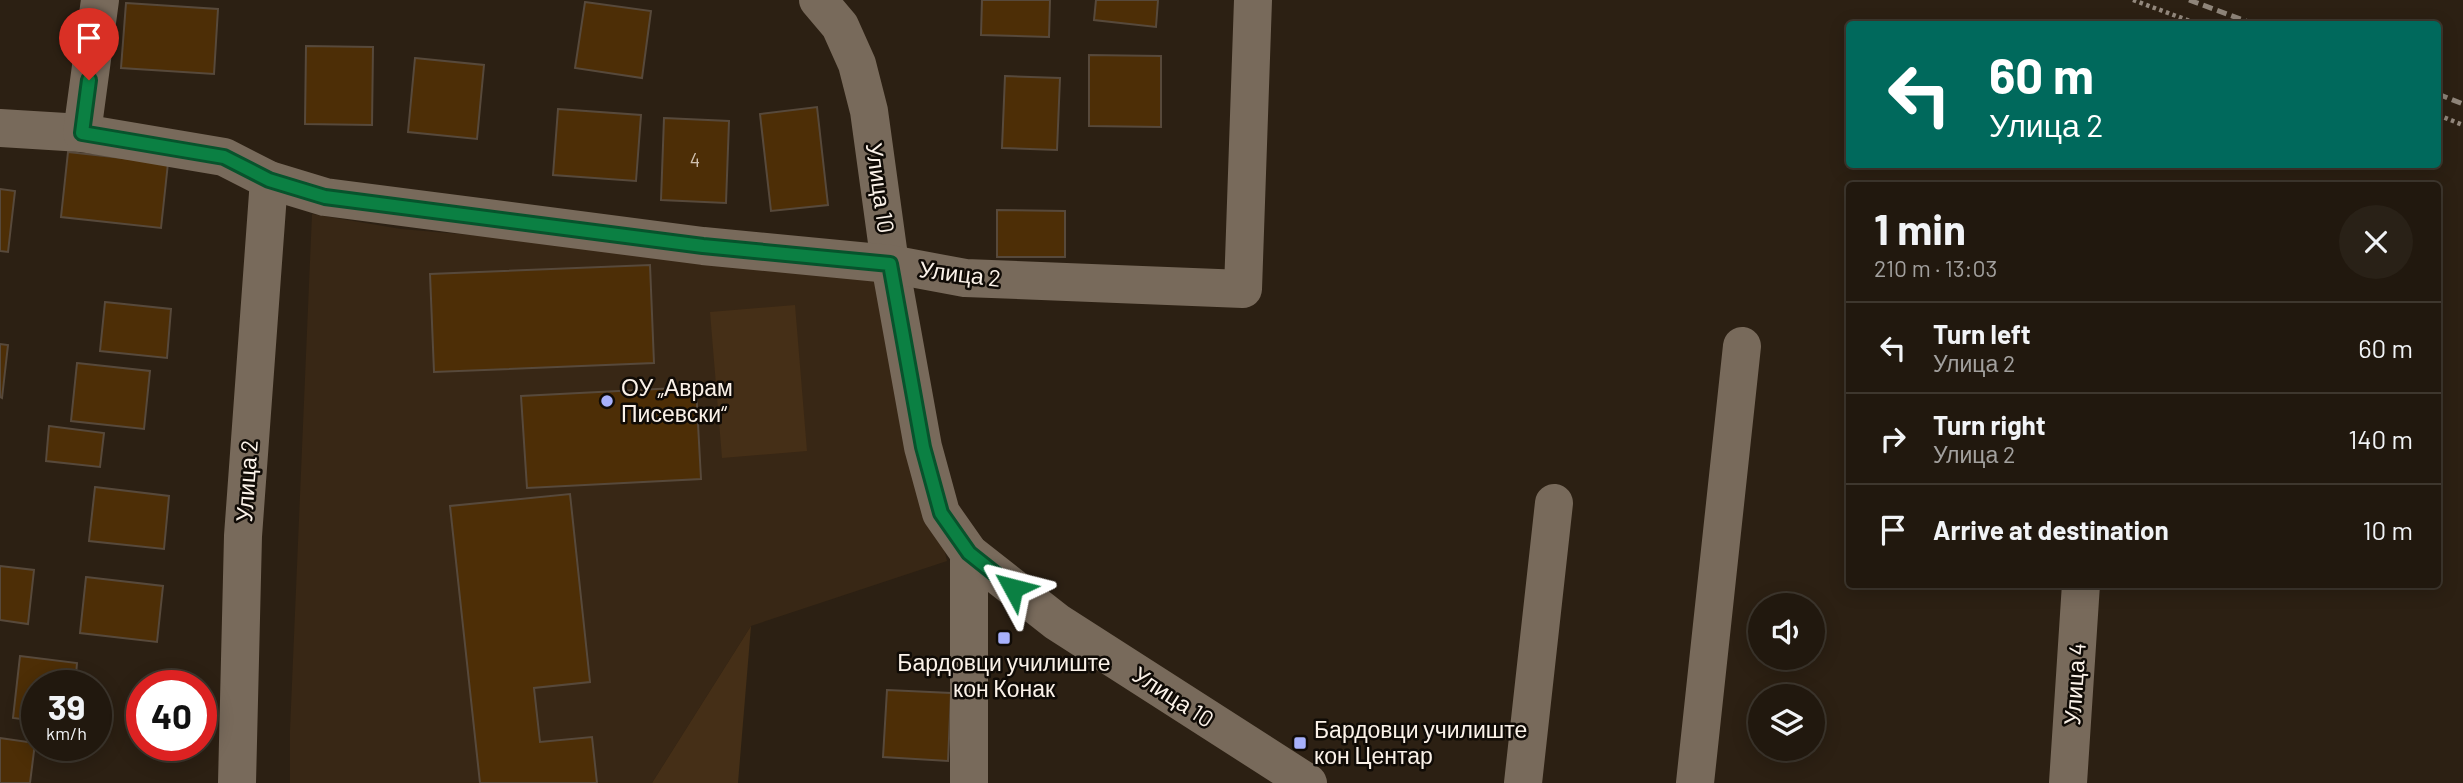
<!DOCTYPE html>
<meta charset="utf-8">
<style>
body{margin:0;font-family:Barlow,sans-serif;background:#292117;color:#f1f3f6;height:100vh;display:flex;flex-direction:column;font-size:26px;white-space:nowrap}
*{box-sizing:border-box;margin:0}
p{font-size:23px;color:#a2a09e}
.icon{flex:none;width:38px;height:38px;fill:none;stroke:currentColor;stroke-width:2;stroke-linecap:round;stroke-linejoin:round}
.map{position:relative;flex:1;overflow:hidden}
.details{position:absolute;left:1846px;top:182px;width:595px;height:406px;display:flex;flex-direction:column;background:#21180e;border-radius:7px;box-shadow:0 4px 18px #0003,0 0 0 2px #3e372e}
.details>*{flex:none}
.guide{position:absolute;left:1846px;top:21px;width:595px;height:147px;border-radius:7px;box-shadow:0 4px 18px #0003,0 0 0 2px #3e372e;background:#00695c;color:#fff;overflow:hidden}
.controls{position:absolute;left:1748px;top:593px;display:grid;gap:14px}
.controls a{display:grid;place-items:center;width:77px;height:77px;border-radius:50%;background:#21180e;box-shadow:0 4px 18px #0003,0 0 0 2px #3e372e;font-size:35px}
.speed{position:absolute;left:21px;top:670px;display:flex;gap:14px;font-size:35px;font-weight:700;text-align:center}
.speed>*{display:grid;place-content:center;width:91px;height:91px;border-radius:50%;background:#21180e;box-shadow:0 4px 18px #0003,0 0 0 2px #3e372e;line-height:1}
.speed small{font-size:18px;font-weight:400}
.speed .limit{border:10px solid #d22;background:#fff;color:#111}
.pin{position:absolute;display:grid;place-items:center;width:60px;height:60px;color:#fff;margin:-72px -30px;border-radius:50% 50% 50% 0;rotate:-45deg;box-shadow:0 0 7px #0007}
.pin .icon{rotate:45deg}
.me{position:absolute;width:77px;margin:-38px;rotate:308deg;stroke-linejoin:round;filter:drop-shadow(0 0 5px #0008)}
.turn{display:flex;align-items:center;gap:24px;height:147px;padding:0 28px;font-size:32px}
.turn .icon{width:91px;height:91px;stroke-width:2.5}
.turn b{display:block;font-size:49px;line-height:60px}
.round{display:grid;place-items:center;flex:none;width:74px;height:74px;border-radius:37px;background:#292117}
.head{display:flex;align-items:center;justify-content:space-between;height:119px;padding:0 28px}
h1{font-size:42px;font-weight:700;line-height:52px}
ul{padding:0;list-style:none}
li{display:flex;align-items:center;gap:21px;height:91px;padding:0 28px;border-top:2px solid #3e372e}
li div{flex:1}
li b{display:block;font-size:26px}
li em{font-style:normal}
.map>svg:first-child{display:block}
.built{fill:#382715}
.green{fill:#452f17}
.building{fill:#4d2e06;stroke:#57493b;stroke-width:2}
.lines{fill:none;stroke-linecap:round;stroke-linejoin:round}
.path{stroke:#93887d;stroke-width:4.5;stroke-dasharray:3.5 3.5;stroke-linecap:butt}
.minor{stroke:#786a5b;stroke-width:38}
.rail{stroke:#8f857a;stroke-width:5;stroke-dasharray:10 5;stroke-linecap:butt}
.route-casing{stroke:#07532c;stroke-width:18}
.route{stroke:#0b8043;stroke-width:12}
.poi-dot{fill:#a7b1fc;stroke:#100b06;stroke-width:2.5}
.labels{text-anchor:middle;stroke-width:5;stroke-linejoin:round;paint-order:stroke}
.number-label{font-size:19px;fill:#d0c1b0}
.street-label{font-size:23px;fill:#fbf2e9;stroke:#100b06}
.poi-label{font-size:23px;fill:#fbf2e9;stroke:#100b06;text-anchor:start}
</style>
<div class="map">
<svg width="2463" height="783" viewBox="0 0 2463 783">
<rect width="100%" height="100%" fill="#2c2013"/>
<polygon class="built" points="312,214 401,229 879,270 947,561 751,626 652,783 290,783 290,730"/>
<g class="green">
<polygon points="795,305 807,451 722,458 710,312"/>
<polygon points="751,626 738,783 652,783"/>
</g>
<g class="building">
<polygon points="982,0 1050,0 1049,37 981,35"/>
<polygon points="1096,0 1158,0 1156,27 1094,20"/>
<polygon points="585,2 651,11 642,78 575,68"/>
<polygon points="126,3 218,9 214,74 121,68"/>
<polygon points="306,46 373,47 372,125 305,124"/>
<polygon points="1089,55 1161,56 1161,127 1089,126"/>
<polygon points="415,58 484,65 477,139 408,132"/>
<polygon points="1005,76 1060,78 1057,150 1002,148"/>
<polygon points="817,107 828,205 771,211 760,114"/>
<polygon points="558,109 641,115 636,181 553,175"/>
<polygon points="664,118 729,121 726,203 661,200"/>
<polygon points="68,152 168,163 161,228 61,217"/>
<polygon points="0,189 15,191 8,252 0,251"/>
<polygon points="997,210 1065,211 1065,257 997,257"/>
<polygon points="650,265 654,363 434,372 430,274"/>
<polygon points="105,302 171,309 167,358 100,351"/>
<polygon points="0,344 8,345 2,398 0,397"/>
<polygon points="77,363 150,371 144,429 71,421"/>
<polygon points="696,387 701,479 527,488 521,396"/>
<polygon points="49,426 104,433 100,467 46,461"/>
<polygon points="95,487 169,496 164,549 89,541"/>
<polygon points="570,494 590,682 534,688 540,742 592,737 597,783 480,783 450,506"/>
<polygon points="0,566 34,570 28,624 0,620"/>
<polygon points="86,577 163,586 157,642 80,633"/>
<polygon points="20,656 77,663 75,686 37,686 37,721 13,718"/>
<polygon points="887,690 951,693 948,761 883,757"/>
<polygon points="0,738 35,743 30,783 0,783"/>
</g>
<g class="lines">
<g class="path">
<polyline points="2133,0 2198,24"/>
<polyline points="2438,115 2463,125"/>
</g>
<g class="minor">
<polyline points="818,0 840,26 857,64 869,111 890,264 923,447 941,513 969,553 1057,622 1308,783"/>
<polyline points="0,128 82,133 224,157 269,180 325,197 703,246 890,264 965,278 1243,289 1253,0"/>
<polyline points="82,133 100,0"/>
<polyline points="237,783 243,536 269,180"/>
<polyline points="969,783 969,553"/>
<polyline points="1523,783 1554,503"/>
<polyline points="1695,783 1742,346"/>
<polyline points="2068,783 2081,584"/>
</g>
<g class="rail">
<polyline points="2189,0 2254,24"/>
<polyline points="2438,94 2463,104"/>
</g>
</g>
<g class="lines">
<defs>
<polyline id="route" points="89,80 82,133 224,157 269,180 325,197 703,246 890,264 923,447 941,513 969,553 1013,588"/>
</defs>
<use href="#route" class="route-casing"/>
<use href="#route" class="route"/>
</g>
<g class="poi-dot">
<circle cx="607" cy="401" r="7"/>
<rect x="997" y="631" width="14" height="14" rx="3.5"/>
<rect x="1293" y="736" width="14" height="14" rx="3.5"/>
</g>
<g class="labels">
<g class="number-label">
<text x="695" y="167">4</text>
</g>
<g class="street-label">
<text transform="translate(880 188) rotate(82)" y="8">Улица 10</text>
<text transform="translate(960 274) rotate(7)" y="8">Улица 2</text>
<text transform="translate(247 481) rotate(-86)" y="8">Улица 2</text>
<text transform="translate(2075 684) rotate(-86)" y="8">Улица 4</text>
<text transform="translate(1173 697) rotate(33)" y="8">Улица 10</text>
</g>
<g class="poi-label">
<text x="621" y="396">ОУ „Аврам<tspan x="621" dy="26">Писевски“</tspan></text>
<text x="1004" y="671" text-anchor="middle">Бардовци училиште<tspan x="1004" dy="26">кон Конак</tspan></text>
<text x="1314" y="738">Бардовци училиште<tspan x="1314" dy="26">кон Центар</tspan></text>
</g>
</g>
</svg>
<div class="controls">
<a><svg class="icon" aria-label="sound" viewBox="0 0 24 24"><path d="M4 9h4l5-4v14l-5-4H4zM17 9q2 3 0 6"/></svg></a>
<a><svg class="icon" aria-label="layers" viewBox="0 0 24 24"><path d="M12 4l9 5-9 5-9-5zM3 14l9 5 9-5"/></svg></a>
</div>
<div class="speed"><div>39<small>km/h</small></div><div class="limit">40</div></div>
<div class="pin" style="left:89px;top:80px;background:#d93025"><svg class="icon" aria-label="arrive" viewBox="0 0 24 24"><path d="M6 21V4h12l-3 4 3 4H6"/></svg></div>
<svg class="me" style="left:1013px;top:588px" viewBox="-20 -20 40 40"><path d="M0-17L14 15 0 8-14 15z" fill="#0b8043" stroke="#fff" stroke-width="4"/></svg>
<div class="guide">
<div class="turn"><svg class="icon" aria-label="left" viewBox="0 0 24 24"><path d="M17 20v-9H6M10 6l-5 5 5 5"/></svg><div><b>60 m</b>Улица 2</div></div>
</div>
<section class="details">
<div class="head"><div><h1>1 min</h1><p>210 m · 13:03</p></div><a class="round"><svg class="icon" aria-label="close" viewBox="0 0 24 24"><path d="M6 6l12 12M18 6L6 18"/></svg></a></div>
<ul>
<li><svg class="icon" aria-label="left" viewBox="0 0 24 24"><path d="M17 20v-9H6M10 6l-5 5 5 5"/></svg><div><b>Turn left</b><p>Улица 2</p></div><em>60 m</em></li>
<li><svg class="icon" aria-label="right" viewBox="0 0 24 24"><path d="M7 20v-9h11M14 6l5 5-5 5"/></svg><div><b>Turn right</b><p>Улица 2</p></div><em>140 m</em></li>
<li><svg class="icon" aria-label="arrive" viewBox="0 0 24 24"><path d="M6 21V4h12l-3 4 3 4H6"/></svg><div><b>Arrive at destination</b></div><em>10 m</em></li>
</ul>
</section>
</div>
